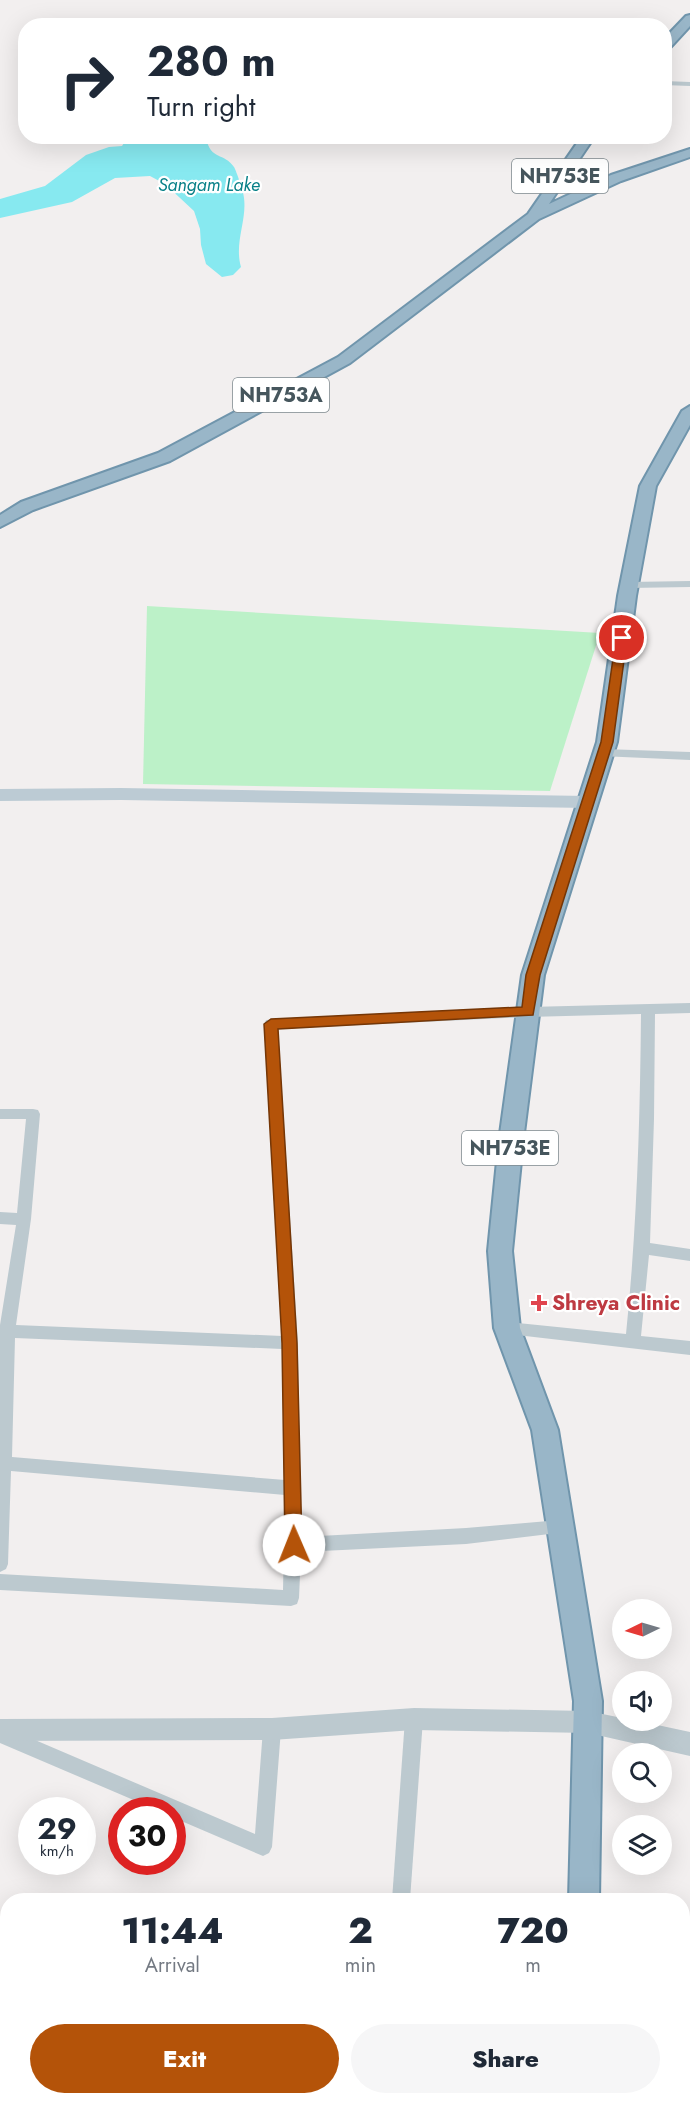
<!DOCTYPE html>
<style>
body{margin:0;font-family:Jost,sans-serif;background:#f6f6f7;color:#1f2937;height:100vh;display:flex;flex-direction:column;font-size:22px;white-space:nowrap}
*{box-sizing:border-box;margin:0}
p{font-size:20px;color:#747a83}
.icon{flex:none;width:33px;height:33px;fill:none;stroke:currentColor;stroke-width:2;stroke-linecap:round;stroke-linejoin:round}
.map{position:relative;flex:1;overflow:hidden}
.panel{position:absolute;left:0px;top:1893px;width:690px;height:212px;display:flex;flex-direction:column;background:#fff;border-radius:24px 24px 0 0;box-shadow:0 6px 24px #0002}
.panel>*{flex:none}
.hud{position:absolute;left:18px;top:18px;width:654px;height:126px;border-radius:24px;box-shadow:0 6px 24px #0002;background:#fff;color:#1f2937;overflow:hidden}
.needle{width:39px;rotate:265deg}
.controls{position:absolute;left:612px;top:1599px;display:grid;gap:12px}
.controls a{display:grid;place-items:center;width:60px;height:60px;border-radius:50%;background:#fff;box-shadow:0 6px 24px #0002;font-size:30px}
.speed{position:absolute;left:18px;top:1797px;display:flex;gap:12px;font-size:30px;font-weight:700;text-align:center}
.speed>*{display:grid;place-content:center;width:78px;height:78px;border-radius:50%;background:#fff;box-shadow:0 6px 24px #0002;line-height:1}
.speed small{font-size:15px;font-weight:400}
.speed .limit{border:9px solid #d22;background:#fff;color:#111}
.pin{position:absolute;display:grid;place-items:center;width:51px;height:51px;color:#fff;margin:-26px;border:3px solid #fff;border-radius:50%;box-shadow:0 2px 6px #0007}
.me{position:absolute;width:66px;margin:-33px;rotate:359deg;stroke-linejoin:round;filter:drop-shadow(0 0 4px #0008)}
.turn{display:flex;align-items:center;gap:21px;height:126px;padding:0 30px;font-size:27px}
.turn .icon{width:78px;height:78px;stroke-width:2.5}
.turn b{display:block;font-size:42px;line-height:51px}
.eta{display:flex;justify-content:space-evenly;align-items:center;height:102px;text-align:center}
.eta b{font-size:36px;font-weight:800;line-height:42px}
.cta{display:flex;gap:12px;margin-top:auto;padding:12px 30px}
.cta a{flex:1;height:69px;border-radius:36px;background:#b45309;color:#fff;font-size:24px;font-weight:800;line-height:69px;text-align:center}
.cta a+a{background:#f6f6f7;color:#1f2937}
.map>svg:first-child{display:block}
.green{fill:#bcf1c8}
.water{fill:#87e9f0}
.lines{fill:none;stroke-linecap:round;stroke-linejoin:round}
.trunk-casing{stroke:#7095ac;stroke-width:4}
.minor{fill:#bcc9cf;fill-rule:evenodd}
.tertiary{fill:#bcc9cf;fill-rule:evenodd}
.secondary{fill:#bccbd4;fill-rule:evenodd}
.trunk{fill:#99b6c8;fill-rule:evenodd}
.route{fill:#b45309;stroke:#753606;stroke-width:1.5}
.health-dot{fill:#e0444e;stroke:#fff;stroke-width:2}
.labels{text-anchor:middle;stroke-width:4.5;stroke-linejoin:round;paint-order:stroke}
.far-water-label{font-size:18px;font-style:italic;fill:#098188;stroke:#fff}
.shield{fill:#fff;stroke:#7e898e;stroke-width:1.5}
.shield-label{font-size:20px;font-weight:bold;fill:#46565d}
.health-label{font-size:21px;font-weight:bold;fill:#be3a42;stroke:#fff;text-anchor:start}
</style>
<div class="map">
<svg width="690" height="2104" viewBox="0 0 690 2104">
<rect width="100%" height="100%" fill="#f2efef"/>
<polygon class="green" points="147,606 600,633 550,791 143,784"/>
<path class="water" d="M128 137H142V139L206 138C211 161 224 152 234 167 236 170 244 193 244 198 247 221 234 243 241 267L233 275 222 277 206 264 201 245 200 229 194 211 165 184 150 176 115 178 72 202 0 218V199L45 186 86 155 109 147 122 146Z"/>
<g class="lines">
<defs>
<g id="trunk">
<polygon points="690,15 690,26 668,50 664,51 664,39 686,16"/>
<polygon points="582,136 595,136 549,204 611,175 690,149 690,157 621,181 539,219 350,363 170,461 33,510 0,527 0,515 21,502 158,453 338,357 528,214"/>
<polygon points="690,406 690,425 656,486 636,596 617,742 544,975 523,1141 512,1251 520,1328 558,1430 602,1701 599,1900 569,1900 574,1701 532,1430 494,1328 488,1251 499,1141 522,975 597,742 618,596 640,486 682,411"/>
<rect x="572" y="2097" width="32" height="7"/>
</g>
</defs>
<use href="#trunk" class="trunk-casing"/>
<g class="minor">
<polygon points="664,81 690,82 690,86 664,85"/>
<polygon points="690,581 690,587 629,588 624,585 629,582"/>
<polygon points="604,749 690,752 690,760 600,756 598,753"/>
<path d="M690 1003V1013L655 1014 654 1119 650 1243 690 1249V1261L649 1255 641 1336 690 1341V1355L507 1334 502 1333 499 1328 502 1323 507 1322 626 1334C637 1227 640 1121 641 1014L528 1017 278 1029 298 1343 301 1537 466 1528 560 1520 566 1522 568 1527 566 1532 466 1544 301 1552 299 1598 297 1604 291 1606 0 1590V1574L283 1590 285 1495 11 1471 8 1564 6 1569 0 1572V1325L16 1225 0 1224V1212L17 1213 26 1119H0V1109H33L38 1110 40 1114 31 1219 16 1325 282 1336 264 1024 266 1020 528 1007ZM15 1338 282 1349 285 1480 12 1457Z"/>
<polygon points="414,1710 420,1713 423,1719 410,1900 392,1900 405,1719 408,1713"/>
<polygon points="272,1720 278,1723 281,1729 272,1847 269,1853 263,1856 172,1817 172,1810 157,1810 0,1743 0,1725 255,1834 263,1729 266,1723"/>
<polygon points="379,2097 399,2097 398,2104 378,2104"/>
</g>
<g class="tertiary">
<polygon points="414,1708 588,1711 622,1718 622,1720 634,1720 690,1732 690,1756 588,1733 414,1730 272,1740 0,1741 0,1719 272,1718"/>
<polygon points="682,2020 690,2023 690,2049 682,2046"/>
</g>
<polygon class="secondary" points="121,788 588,796 594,798 597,802 594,806 588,808 121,800 0,801 0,789"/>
<use href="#trunk" class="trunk"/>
</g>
<polygon class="route" points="622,634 627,638 613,742 540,975 533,1015 278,1029 297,1343 302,1545 299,1551 294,1553 288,1551 285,1545 282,1343 264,1024 271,1019 522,1007 526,975 601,742 616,638"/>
<path class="health-dot" d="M536 1294h6v6h6v6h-6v6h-6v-6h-6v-6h6z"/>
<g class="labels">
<g class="far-water-label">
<text x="209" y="191">Sangam Lake</text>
</g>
<g class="shield">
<rect x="512" y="159" width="96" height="34" rx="4.5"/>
<rect x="233" y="378" width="96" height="34" rx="4.5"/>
<rect x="462" y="1131" width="96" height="34" rx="4.5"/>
</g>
<g class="shield-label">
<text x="560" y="183">NH753E</text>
<text x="281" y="402">NH753A</text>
<text x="510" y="1155">NH753E</text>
</g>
<g class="health-label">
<text x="552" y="1310">Shreya Clinic</text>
</g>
</g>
</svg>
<div class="controls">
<a><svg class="needle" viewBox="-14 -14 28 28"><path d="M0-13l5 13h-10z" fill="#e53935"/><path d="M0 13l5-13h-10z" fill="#747a83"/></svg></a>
<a><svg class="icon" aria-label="sound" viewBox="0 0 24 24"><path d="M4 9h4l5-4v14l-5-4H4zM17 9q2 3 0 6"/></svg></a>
<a><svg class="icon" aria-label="search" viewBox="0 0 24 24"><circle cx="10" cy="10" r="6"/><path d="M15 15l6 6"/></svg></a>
<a><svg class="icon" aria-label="layers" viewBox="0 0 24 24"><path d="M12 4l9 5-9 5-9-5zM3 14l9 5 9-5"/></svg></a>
</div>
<div class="speed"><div>29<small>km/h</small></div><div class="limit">30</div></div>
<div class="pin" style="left:622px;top:638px;background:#d93025"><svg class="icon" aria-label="arrive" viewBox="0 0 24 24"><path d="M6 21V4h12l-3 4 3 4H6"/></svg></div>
<svg class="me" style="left:294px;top:1545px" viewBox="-20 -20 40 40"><circle r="19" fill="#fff"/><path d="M0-13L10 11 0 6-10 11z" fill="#b45309"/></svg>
<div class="hud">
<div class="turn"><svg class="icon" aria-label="right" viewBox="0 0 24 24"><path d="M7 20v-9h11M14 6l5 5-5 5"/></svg><div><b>280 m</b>Turn right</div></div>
</div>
<section class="panel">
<div class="eta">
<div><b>11:44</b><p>Arrival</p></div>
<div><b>2</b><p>min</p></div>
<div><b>720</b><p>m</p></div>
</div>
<div class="cta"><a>Exit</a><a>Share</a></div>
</section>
</div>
